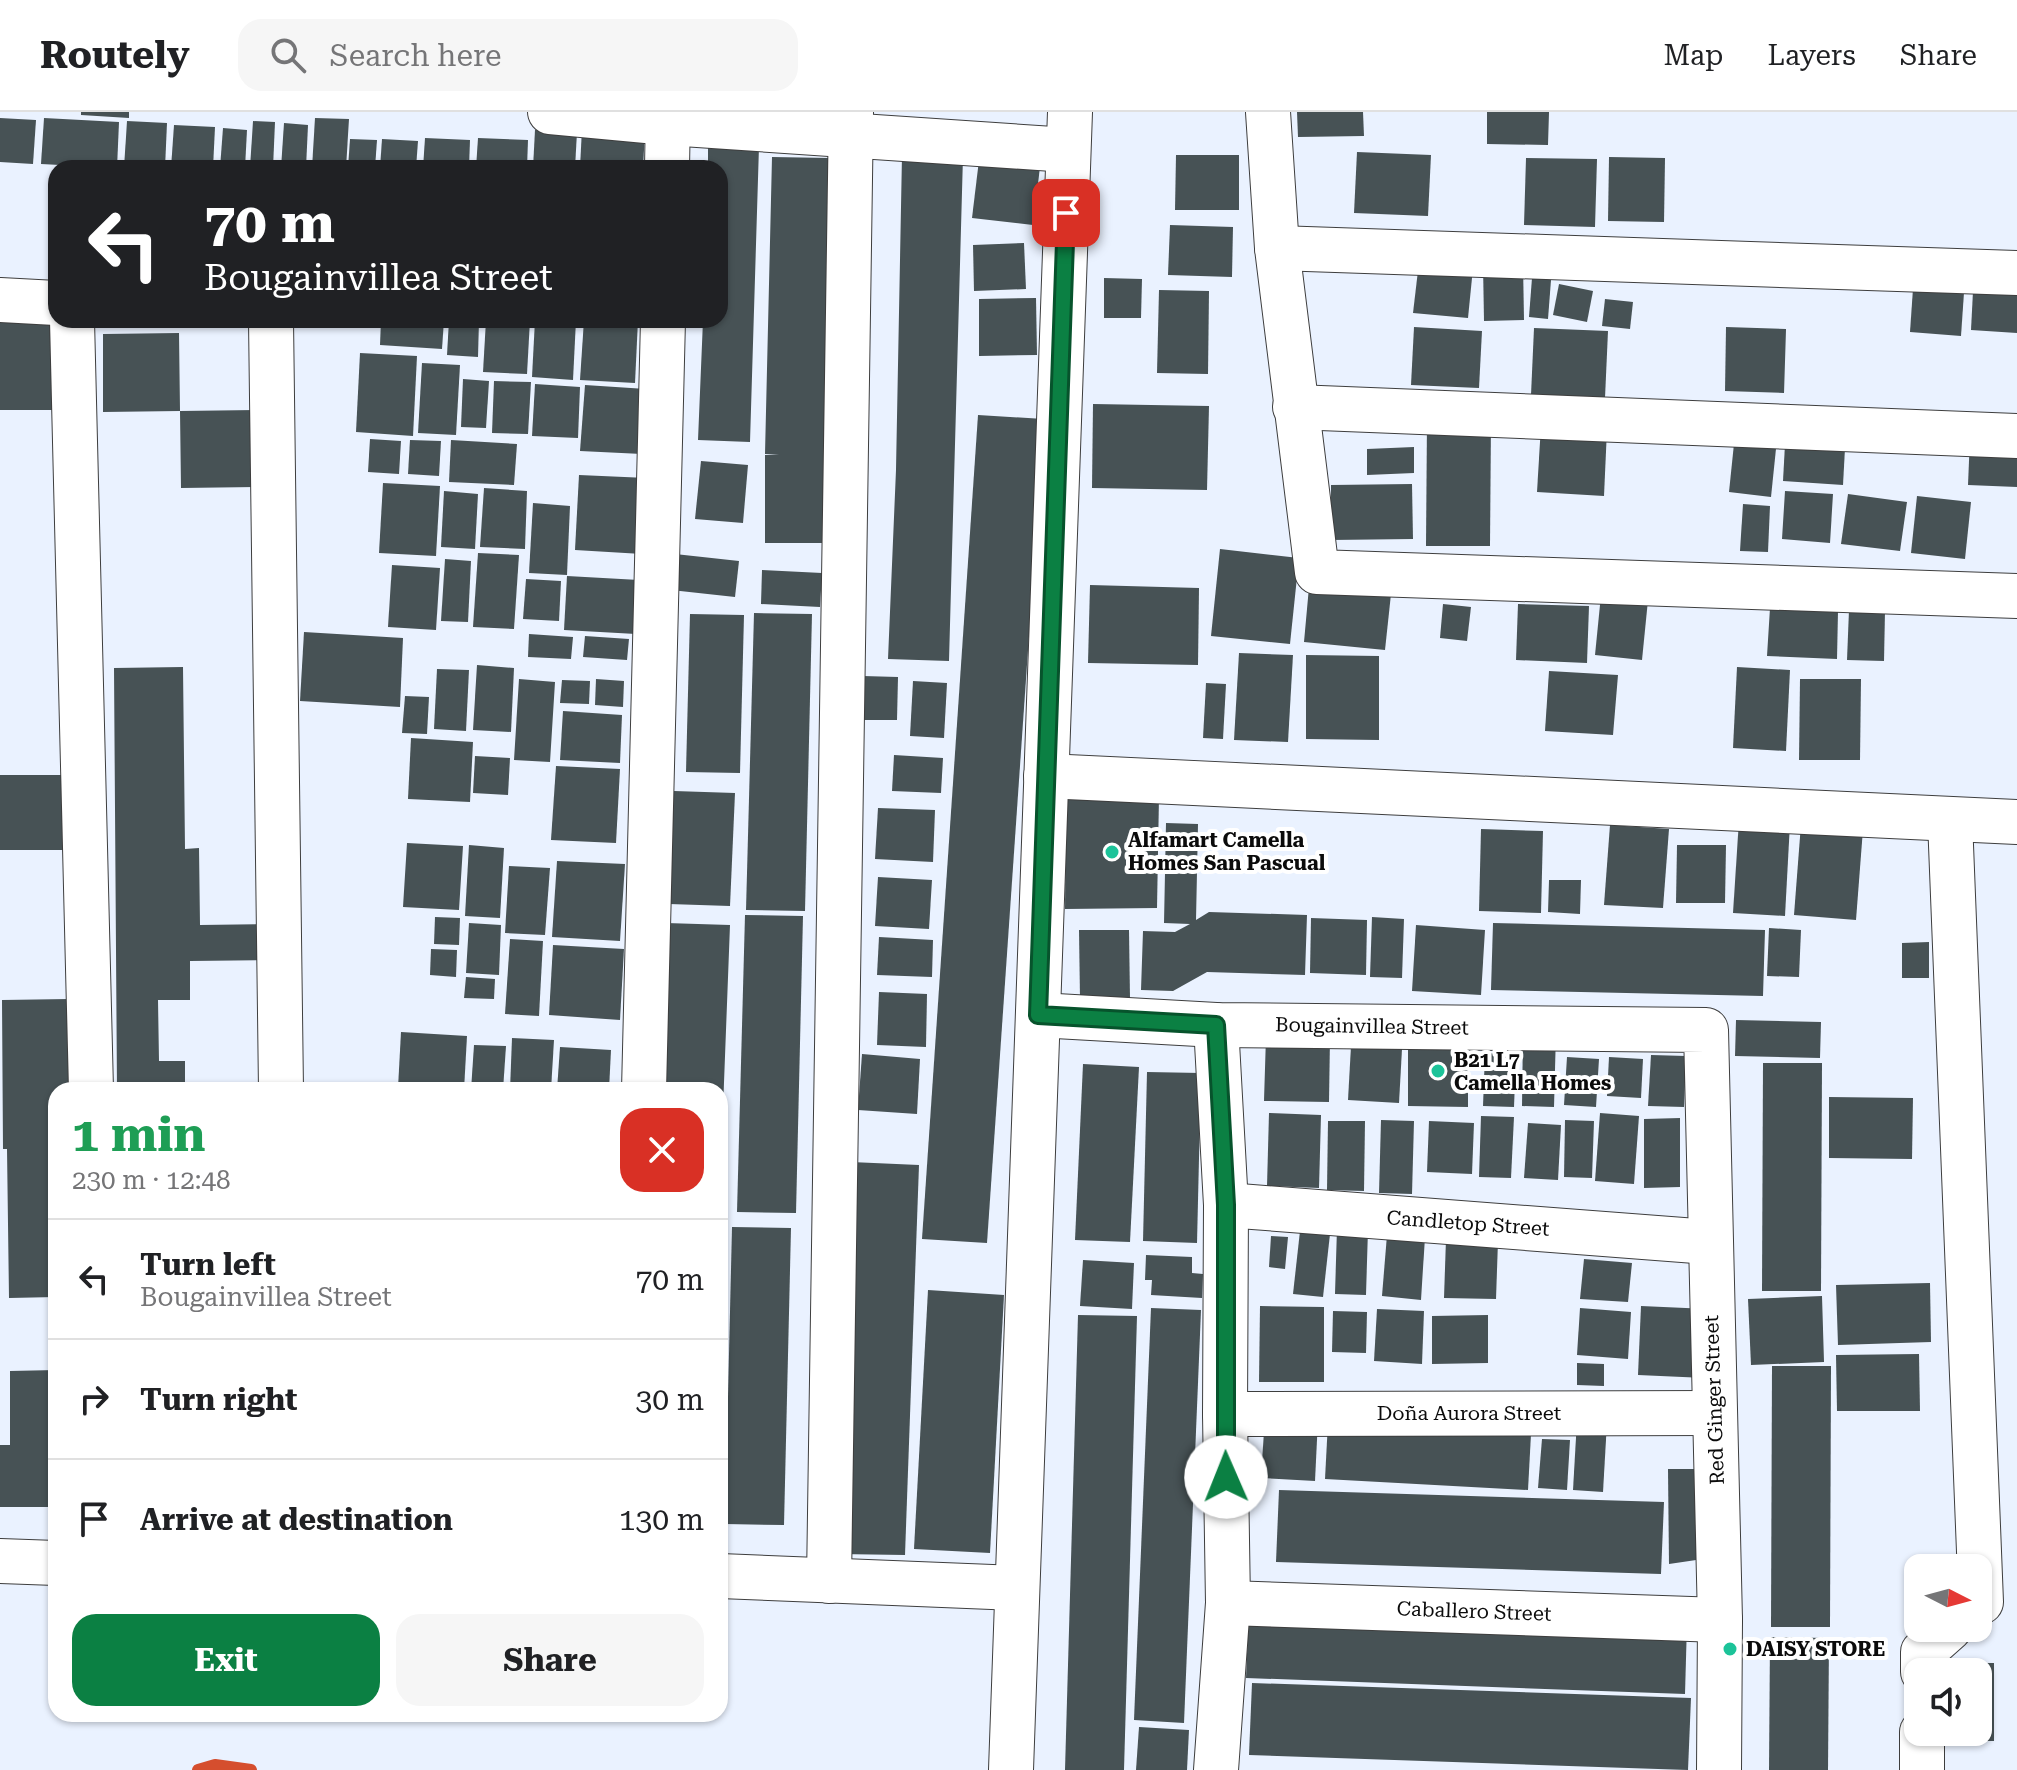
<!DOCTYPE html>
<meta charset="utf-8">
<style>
body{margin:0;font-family:"Roboto Serif",serif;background:#f6f6f6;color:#202124;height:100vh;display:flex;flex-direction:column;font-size:30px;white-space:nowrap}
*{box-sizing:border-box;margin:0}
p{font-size:26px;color:#757577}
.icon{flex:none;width:44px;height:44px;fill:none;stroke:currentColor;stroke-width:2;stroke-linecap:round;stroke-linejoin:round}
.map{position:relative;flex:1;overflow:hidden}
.sheet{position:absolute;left:48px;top:970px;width:680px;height:640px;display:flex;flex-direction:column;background:#fff;border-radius:24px;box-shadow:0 2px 6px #0004}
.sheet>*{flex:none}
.guide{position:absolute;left:48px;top:48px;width:680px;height:168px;border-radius:24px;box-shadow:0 2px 6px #0004;background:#202124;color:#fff;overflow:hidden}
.needle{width:52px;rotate:96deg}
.tools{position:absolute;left:1904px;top:1442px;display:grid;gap:16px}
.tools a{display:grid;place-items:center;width:88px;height:88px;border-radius:16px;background:#fff;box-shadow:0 2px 6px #0004;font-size:40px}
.pin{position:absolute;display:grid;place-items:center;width:68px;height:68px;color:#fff;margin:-34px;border-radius:16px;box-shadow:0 4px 12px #0006}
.me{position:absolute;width:88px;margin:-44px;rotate:359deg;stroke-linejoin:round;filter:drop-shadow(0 0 6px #0008)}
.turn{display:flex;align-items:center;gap:28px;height:168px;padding:0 24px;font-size:36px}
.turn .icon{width:104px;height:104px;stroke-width:2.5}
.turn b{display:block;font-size:56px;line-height:68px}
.round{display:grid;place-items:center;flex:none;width:84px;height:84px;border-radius:24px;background:#f6f6f6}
.head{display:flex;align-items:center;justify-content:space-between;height:136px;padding:0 24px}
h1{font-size:48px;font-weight:700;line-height:60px;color:#1e9e55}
.action{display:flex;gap:16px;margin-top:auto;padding:16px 24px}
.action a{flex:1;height:92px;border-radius:24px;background:#0b8043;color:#fff;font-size:32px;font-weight:700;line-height:92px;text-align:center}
.action a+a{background:#f6f6f6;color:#202124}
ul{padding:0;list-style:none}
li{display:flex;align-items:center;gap:24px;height:120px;padding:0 24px;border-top:2px solid #e0e0e0}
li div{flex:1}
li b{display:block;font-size:30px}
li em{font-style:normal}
header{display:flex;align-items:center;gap:48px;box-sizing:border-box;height:112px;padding:0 40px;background:#fff;border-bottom:2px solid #e0e0e0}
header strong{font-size:38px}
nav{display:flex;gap:44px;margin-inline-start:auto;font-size:28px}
.search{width:560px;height:72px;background:#f6f6f6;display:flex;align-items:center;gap:20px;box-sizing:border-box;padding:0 28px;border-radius:24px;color:#757577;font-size:30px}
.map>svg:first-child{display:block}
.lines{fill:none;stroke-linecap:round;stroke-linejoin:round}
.stream{stroke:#d54e2e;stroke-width:12}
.building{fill:#475255}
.minor-casing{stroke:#3e3e3e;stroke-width:46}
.minor{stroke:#fff;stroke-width:44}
.route-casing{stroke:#07532c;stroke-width:20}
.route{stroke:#0b8043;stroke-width:14}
.poi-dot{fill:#1cc399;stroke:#fff;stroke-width:3}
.labels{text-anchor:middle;stroke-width:8;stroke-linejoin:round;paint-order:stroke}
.poi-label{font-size:20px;font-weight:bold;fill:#0b0b0b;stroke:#fff;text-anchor:start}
.street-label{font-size:20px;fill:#0b0b0b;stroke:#fff}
</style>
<header>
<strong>Routely</strong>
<div class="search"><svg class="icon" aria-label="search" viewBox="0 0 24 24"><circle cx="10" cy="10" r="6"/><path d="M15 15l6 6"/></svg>Search here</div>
<nav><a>Map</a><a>Layers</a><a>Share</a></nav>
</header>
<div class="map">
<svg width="2017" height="1658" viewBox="0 0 2017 1658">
<rect width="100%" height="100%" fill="#eaf2ff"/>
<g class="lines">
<polyline class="stream" points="198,1658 215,1653 251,1658"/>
</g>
<g class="building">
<polygon points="81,0 129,0 129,6 81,3"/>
<polygon points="1297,0 1363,0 1364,24 1298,25"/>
<polygon points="1487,0 1549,0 1548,33 1487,32"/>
<polygon points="0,6 36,8 33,52 0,50"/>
<polygon points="44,6 119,10 117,56 41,52"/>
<polygon points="315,6 349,7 346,56 312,56"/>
<polygon points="127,9 167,11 165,56 124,56"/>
<polygon points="253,9 275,10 273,56 250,56"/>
<polygon points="284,11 308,13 306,56 281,56"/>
<polygon points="174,13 215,15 213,56 171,56"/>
<polygon points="223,16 247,18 245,56 220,56"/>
<polygon points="582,16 645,20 643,56 580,56"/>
<polygon points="535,18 577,20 575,56 533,56"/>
<polygon points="425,26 470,28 469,56 423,56"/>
<polygon points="478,26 528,28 527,56 476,56"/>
<polygon points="350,27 377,28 375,56 348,56"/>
<polygon points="382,27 418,29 416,56 380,56"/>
<polygon points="708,32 759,34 750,330 698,328 703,208 720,208 720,56 708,56"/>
<polygon points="1357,40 1431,43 1428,104 1354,101"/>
<polygon points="902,43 963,44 949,549 888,547 896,358"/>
<polygon points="1176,43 1239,43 1239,98 1175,98"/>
<polygon points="772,45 830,46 823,431 765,431 765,343 779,343 765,342"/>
<polygon points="1609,45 1665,46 1664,110 1608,109"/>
<polygon points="1526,46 1597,47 1595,115 1524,113"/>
<polygon points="979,48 1040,55 1033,113 972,106"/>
<polygon points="1170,113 1233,115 1232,165 1168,163"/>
<polygon points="1024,131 1026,177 974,179 973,133"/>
<polygon points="1419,150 1473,156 1468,206 1413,201"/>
<polygon points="1483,152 1523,152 1524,208 1484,209"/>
<polygon points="1533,153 1552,155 1548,207 1529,205"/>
<polygon points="1974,160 2017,163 2017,221 1971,218"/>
<polygon points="1914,162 1965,166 1961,224 1910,220"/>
<polygon points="1104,166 1142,167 1141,206 1104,206"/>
<polygon points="1559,172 1593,179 1587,210 1553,203"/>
<polygon points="1159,178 1209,179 1208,262 1157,261"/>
<polygon points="1036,186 1037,243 979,244 979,187"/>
<polygon points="1605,187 1633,190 1630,217 1602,214"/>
<polygon points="381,208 444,208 442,237 380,233"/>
<polygon points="449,208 479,208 478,245 447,243"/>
<polygon points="486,208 530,208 527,262 483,260"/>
<polygon points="535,208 576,208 573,268 532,265"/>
<polygon points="584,208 638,208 635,271 580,268"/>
<polygon points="56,210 57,298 0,298 0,211"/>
<polygon points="1414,215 1482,219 1479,276 1411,273"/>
<polygon points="1726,215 1786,217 1784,281 1725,279"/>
<polygon points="1534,216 1608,219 1605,286 1531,283"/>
<polygon points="179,221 180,299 262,298 262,375 181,376 180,299 103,300 103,222"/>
<polygon points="360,241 417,244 413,324 356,320"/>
<polygon points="422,251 460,253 456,323 418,321"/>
<polygon points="463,267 489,269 486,316 461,315"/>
<polygon points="494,269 531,270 528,322 492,321"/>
<polygon points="535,272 580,275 578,326 532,324"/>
<polygon points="585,273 646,277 642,342 580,339"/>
<polygon points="1093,292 1209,294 1207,378 1092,376"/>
<polygon points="978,303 1044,307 987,1131 922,1127"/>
<polygon points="1427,308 1491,308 1490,434 1426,434"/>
<polygon points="1541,313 1607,317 1604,384 1537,380"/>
<polygon points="1786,314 1846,318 1843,373 1783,369"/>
<polygon points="1735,322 1777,327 1771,385 1729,380"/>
<polygon points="1970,325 2017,327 2017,375 1968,373"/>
<polygon points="370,327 401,329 399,362 368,360"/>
<polygon points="410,328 441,329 439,364 408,362"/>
<polygon points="451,328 517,332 514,373 449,370"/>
<polygon points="1414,335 1414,361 1367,363 1367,337"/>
<polygon points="701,349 748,353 743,411 695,407"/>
<polygon points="579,363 647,366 642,442 575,438"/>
<polygon points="383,371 440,374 436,444 379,441"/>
<polygon points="1412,372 1413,427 1331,428 1331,373"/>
<polygon points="484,376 527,379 525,437 480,435"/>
<polygon points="444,379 478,382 475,437 441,435"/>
<polygon points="1785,379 1833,382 1830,431 1782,427"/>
<polygon points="1848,382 1907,390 1900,439 1841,432"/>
<polygon points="1917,384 1971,390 1965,447 1911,441"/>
<polygon points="533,391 570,394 567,463 529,461"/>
<polygon points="1743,392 1770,394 1768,440 1740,439"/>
<polygon points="1220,437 1299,446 1290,532 1211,524"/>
<polygon points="478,441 519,443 514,517 473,515"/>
<polygon points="675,442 739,449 735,485 671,478"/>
<polygon points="445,447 471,449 468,510 441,509"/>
<polygon points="392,453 440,456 436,518 388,515"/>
<polygon points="762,458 822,461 820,495 761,492"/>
<polygon points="567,464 639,468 636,522 564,518"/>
<polygon points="526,467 561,469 559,509 523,507"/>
<polygon points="1090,473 1199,476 1198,553 1088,551"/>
<polygon points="1309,475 1391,482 1385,538 1304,530"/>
<polygon points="1601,483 1648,488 1642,548 1595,543"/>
<polygon points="1443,492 1471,495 1467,529 1440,526"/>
<polygon points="1518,492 1589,494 1587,551 1516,548"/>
<polygon points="1770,496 1838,499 1837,547 1767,544"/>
<polygon points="1849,498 1885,499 1884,549 1847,548"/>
<polygon points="754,501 812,502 805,799 746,798"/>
<polygon points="690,502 744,503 740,661 686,660"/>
<polygon points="304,520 403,526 400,595 300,589"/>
<polygon points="529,522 573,525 571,547 528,545"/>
<polygon points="585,524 629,527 627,548 583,545"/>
<polygon points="1239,541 1293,543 1288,630 1234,628"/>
<polygon points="1306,543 1379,544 1379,628 1306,627"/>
<polygon points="477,553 514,556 511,620 473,618"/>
<polygon points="183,555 185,737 199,736 200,813 274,812 274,848 190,849 190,888 158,888 159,949 185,949 185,978 117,978 114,556"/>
<polygon points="1737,555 1790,558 1786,639 1733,636"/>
<polygon points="437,557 469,558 466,619 434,617"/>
<polygon points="1549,559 1618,563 1613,623 1545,619"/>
<polygon points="863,564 898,565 897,608 863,608"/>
<polygon points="519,567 555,570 550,650 514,648"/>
<polygon points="596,567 624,569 623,595 595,593"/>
<polygon points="1800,567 1861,567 1860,648 1799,648"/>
<polygon points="562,568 590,569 589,592 560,591"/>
<polygon points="913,569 947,571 944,626 910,624"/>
<polygon points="1206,571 1226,572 1223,627 1203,626"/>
<polygon points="405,584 429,585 427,622 402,621"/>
<polygon points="563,599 622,603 620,651 560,648"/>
<polygon points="411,626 473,630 470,690 408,687"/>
<polygon points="894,643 943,646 941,681 892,679"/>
<polygon points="475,644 510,646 508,683 473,681"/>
<polygon points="556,654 620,657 616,731 551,728"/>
<polygon points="0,663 73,663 74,738 0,738"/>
<polygon points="674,679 735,681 730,794 669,792"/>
<polygon points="1066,681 1159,684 1157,796 1065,797"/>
<polygon points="878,696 935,698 933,750 875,747"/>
<polygon points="1739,708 1790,711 1785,804 1733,801"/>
<polygon points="1166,711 1198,712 1196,808 1209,800 1307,803 1305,863 1207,860 1173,879 1141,878 1143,819 1175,820 1190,812 1164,811"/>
<polygon points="1801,712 1863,717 1856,808 1794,803"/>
<polygon points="1610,713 1669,717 1663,796 1604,793"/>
<polygon points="1481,717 1543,719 1541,801 1479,799"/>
<polygon points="407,731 463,734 459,798 403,795"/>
<polygon points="469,733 504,736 500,806 465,804"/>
<polygon points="1677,733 1726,733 1725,791 1676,791"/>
<polygon points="557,749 625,752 620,829 552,825"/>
<polygon points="509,754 550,756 545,823 505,821"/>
<polygon points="878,765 932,768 929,817 875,814"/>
<polygon points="1549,768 1581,768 1580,802 1548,800"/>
<polygon points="745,803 803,804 796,1101 737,1100"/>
<polygon points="435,805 460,806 459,833 434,832"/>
<polygon points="1372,805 1404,807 1402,866 1370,865"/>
<polygon points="1311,806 1367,808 1366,863 1310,861"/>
<polygon points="469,811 501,813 499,863 466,861"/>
<polygon points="666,811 730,813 722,1023 720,1023 720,978 659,978"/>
<polygon points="1493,811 1765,818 1763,884 1491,878"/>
<polygon points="1416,813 1485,818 1481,883 1412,879"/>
<polygon points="1769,816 1801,818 1799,865 1767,864"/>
<polygon points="1079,818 1129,818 1130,887 1080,887"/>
<polygon points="879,825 933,828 932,865 877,863"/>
<polygon points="510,827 543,829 539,904 505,902"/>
<polygon points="1929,830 1929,866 1902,866 1902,831"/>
<polygon points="553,833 624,837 620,908 549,903"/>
<polygon points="431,837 457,838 456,865 430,863"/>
<polygon points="466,865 495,867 494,887 464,886"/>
<polygon points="879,880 927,882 926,935 877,933"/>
<polygon points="69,887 79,978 56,978 56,1185 9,1186 7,1037 3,1037 2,888"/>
<polygon points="1736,908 1821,910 1820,946 1735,944"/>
<polygon points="1523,919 1556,920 1554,995 1522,994"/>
<polygon points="401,920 467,924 464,978 398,976"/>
<polygon points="1266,924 1330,925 1329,990 1264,989"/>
<polygon points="1408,924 1468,925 1468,995 1408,994"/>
<polygon points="512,926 554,928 551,978 510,978"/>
<polygon points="474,933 506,934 503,978 471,978"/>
<polygon points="1351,934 1402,937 1399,991 1348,988"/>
<polygon points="560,935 611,938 609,978 557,978"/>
<polygon points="1485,941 1516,943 1514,995 1483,994"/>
<polygon points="862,942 920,947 917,1002 858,998"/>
<polygon points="1651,943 1686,944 1684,995 1648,994"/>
<polygon points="1567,945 1599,947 1596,995 1564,993"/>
<polygon points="1609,945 1643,947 1641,986 1607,984"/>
<polygon points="1763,951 1822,951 1821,1179 1762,1179"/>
<polygon points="1083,952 1139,955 1130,1130 1075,1128"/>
<polygon points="1147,960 1201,961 1197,1131 1143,1129"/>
<polygon points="1829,985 1913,986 1912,1047 1829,1046"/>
<polygon points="1269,1001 1321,1003 1319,1076 1267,1074"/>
<polygon points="1600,1001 1639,1004 1634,1072 1595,1069"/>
<polygon points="1481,1004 1514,1005 1511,1066 1479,1065"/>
<polygon points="1680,1006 1680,1075 1644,1076 1644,1007"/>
<polygon points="1381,1008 1414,1009 1412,1082 1379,1081"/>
<polygon points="1565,1008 1594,1009 1592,1066 1564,1065"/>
<polygon points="1328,1009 1365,1009 1364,1079 1327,1078"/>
<polygon points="1429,1009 1474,1011 1472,1062 1427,1060"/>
<polygon points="1528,1011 1561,1013 1558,1068 1524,1066"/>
<polygon points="851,1050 919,1053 905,1443 838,1442"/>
<polygon points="732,1115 791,1116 784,1413 725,1412"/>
<polygon points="1337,1116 1368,1117 1366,1183 1335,1182"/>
<polygon points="1300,1119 1330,1122 1323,1185 1293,1182"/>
<polygon points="1387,1123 1425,1125 1421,1188 1382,1184"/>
<polygon points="1271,1124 1288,1125 1285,1157 1269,1155"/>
<polygon points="1446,1127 1498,1129 1496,1187 1444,1186"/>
<polygon points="1146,1143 1192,1145 1192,1161 1203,1162 1202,1186 1151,1183 1152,1168 1145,1168"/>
<polygon points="1584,1147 1632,1151 1628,1190 1580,1187"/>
<polygon points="1083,1148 1134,1151 1132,1197 1080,1194"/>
<polygon points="1930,1171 1931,1230 1838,1233 1836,1173"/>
<polygon points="928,1178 1004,1183 990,1441 914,1437"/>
<polygon points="1822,1184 1824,1250 1751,1253 1748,1187"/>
<polygon points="1260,1194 1324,1195 1324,1270 1259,1270"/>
<polygon points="1641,1194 1708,1197 1705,1266 1638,1263"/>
<polygon points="1151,1196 1201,1198 1184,1611 1134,1608"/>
<polygon points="1580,1196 1631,1200 1628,1247 1577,1243"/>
<polygon points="1377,1197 1424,1199 1422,1252 1374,1249"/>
<polygon points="1333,1199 1367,1200 1366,1241 1332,1240"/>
<polygon points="1078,1203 1137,1204 1124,1658 1065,1658"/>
<polygon points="1488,1203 1488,1251 1432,1252 1432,1204"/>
<polygon points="1919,1242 1920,1299 1837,1299 1836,1243"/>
<polygon points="1577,1251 1604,1252 1604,1274 1577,1273"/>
<polygon points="1772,1254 1831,1254 1830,1515 1771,1515"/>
<polygon points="56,1258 56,1395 0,1395 0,1333 10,1333 10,1259"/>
<polygon points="1265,1303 1318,1307 1315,1369 1261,1366"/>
<polygon points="1577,1308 1607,1310 1603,1380 1573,1378"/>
<polygon points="1328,1310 1531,1322 1528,1378 1325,1367"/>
<polygon points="1542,1327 1570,1328 1567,1378 1538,1376"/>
<polygon points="1668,1357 1704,1357 1703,1447 1669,1452"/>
<polygon points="1279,1378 1664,1390 1661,1462 1276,1450"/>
<polygon points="1249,1495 1687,1511 1685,1582 1246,1566"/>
<polygon points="1770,1525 1829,1526 1828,1658 1769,1658"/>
<polygon points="1930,1551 1994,1551 1994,1629 1930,1629 1930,1620 1978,1620 1978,1560 1930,1560"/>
<polygon points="1252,1571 1691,1586 1688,1658 1249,1643"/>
<polygon points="1139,1615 1189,1618 1187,1658 1136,1658"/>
</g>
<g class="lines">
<defs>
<g id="minor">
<polyline points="550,0 668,11 1068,38"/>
<polyline points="1268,0 1277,136 1317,460 2017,484"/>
<polyline points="667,56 668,0"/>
<polyline points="1277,136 2017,161"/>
<polyline points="0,188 56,191"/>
<polyline points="72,208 91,978"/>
<polyline points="271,208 281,978"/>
<polyline points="1295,295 2017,324"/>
<polyline points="1046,664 2017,710"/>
<polyline points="1950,708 1981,1490"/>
<polyline points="1038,903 1216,913 1706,918 1720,1508 1719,1658"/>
<polyline points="644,978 663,208"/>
<polyline points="1226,1093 1709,1130"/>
<polyline points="1225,1302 1714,1301"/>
<polyline points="0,1449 56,1451"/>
<polyline points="720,1464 1017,1476"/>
<polyline points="829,1469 851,0"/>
<polyline points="1228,1491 1720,1508"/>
<polyline points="1923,1560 1923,1540 1950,1516"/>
<polyline points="1011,1658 1070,0"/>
<polyline points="1216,1658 1228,1491 1225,1302 1226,1093 1216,913"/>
<polyline points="1922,1658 1922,1620"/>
</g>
</defs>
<use href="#minor" class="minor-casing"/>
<use href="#minor" class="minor"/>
</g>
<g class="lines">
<defs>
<polyline id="route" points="1066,101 1038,903 1216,913 1226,1093 1226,1365"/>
</defs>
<use href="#route" class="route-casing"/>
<use href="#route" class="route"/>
</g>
<g class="poi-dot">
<circle cx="1112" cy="740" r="8"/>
<circle cx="1438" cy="959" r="8"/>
<circle cx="1730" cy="1537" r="8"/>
</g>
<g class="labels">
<g class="poi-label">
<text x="1128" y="735">Alfamart Camella<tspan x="1128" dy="23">Homes San Pascual</tspan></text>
<text x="1454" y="955">B21 L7<tspan x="1454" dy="23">Camella Homes</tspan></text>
<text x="1746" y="1544">DAISY STORE</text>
</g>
<g class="street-label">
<text transform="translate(1372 914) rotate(1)" y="7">Bougainvillea Street</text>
<text transform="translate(1468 1111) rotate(4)" y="7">Candletop Street</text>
<text transform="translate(1714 1288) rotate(-92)" y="7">Red Ginger Street</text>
<text x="1469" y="1308">Doña Aurora Street</text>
<text transform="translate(1474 1499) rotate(2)" y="7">Caballero Street</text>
</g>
</g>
</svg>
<div class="tools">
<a><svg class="needle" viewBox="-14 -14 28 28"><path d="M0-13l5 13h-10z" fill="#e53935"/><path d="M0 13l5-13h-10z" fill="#757577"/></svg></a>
<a><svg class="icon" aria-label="sound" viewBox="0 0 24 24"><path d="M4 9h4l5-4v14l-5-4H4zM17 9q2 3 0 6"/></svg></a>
</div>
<div class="pin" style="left:1066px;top:101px;background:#d93025"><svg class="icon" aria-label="arrive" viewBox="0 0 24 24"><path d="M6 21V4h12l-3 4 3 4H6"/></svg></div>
<svg class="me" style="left:1226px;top:1365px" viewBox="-20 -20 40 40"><circle r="19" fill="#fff"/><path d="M0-13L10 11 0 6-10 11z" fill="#0b8043"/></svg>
<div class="guide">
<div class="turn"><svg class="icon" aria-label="left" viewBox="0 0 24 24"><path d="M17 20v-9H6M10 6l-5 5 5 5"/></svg><div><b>70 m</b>Bougainvillea Street</div></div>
</div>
<section class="sheet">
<div class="head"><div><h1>1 min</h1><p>230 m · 12:48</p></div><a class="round" style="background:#d93025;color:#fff"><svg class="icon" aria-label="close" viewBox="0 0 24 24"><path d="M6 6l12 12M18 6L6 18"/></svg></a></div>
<ul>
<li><svg class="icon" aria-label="left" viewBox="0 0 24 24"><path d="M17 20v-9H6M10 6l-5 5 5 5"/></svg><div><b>Turn left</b><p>Bougainvillea Street</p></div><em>70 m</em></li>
<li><svg class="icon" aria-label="right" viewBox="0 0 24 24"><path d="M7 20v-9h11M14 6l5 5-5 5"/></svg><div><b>Turn right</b></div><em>30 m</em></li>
<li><svg class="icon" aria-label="arrive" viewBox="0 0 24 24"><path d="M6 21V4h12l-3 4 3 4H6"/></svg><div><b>Arrive at destination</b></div><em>130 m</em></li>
</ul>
<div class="action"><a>Exit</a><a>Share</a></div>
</section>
</div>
